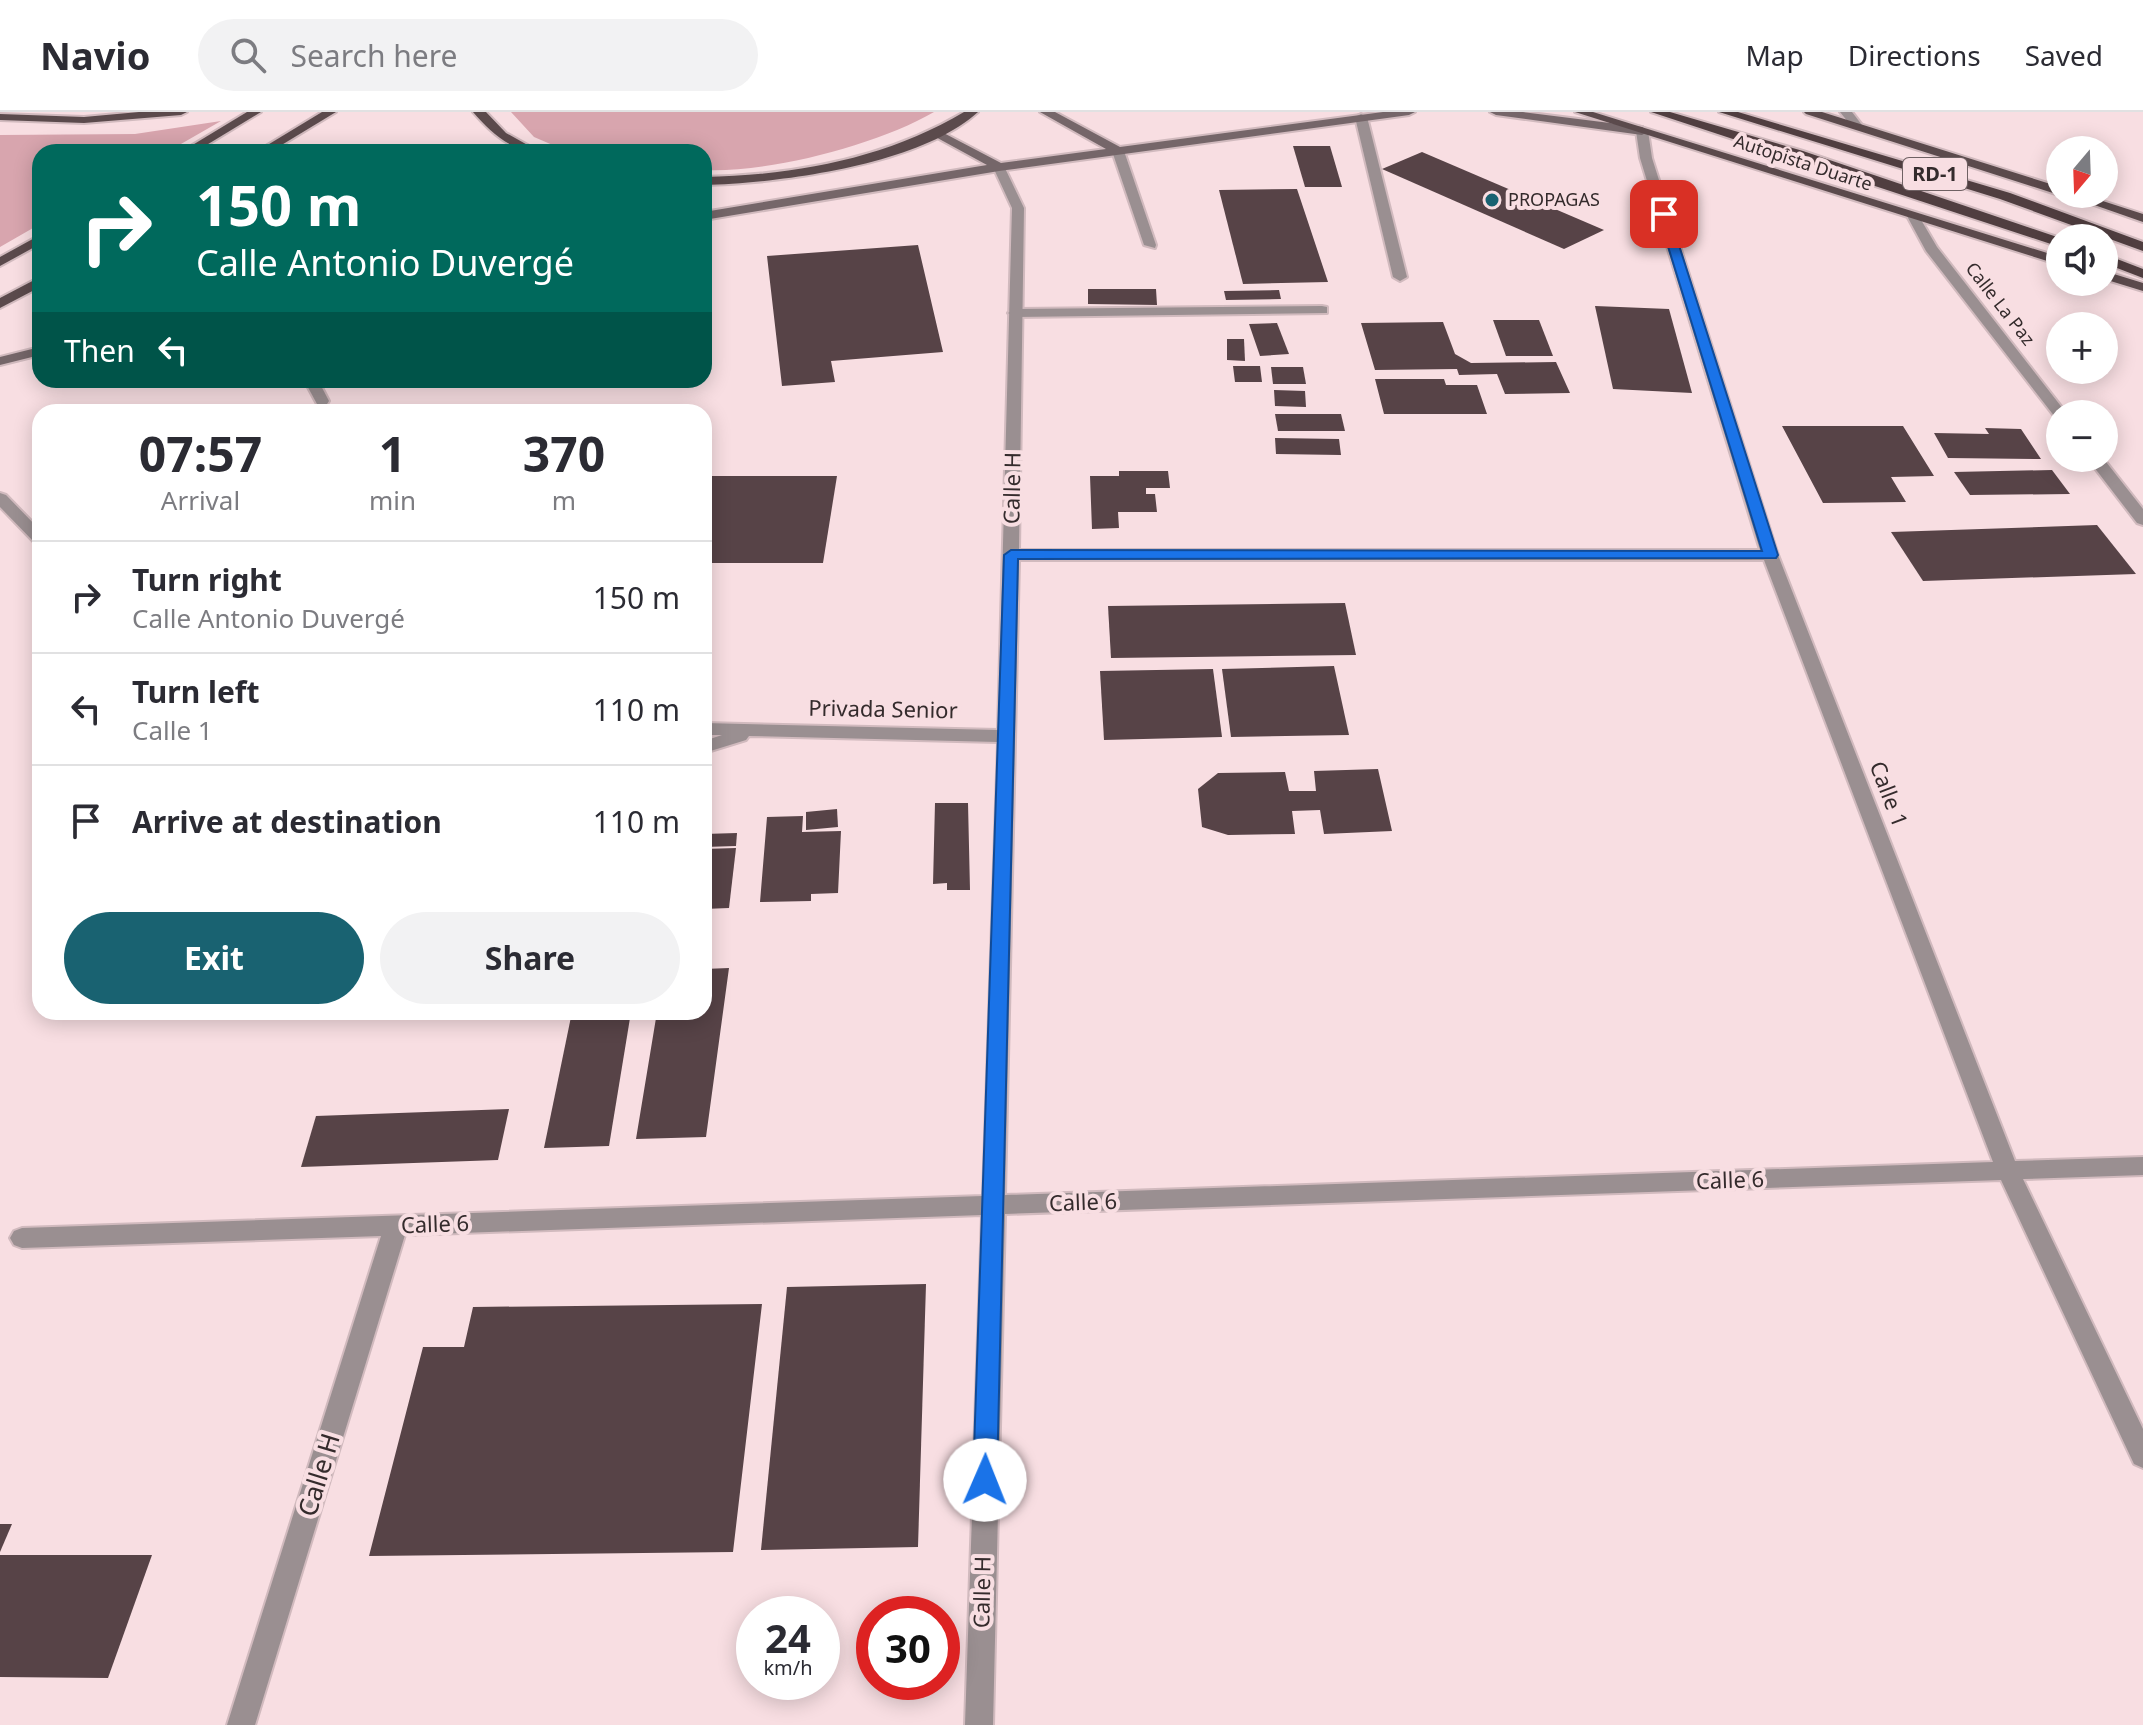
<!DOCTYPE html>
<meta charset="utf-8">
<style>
body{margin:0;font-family:"Noto Sans",sans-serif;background:#f2f2f3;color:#2b2b33;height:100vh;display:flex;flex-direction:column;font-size:30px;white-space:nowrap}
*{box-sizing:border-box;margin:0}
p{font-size:26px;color:#7c7c81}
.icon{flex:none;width:44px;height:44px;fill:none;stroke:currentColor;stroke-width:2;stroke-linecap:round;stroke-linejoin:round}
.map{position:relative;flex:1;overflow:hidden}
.panel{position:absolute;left:32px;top:292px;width:680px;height:616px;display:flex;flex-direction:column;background:#fff;border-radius:24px;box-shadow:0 4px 20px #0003}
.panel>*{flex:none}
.hud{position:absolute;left:32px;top:32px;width:680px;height:244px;border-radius:24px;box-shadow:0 4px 20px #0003;background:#00695c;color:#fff;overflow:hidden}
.needle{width:52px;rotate:199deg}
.tools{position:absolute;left:2046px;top:24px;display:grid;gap:16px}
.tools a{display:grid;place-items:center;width:72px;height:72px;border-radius:50%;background:#fff;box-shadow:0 4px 20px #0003;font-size:40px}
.speed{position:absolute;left:736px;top:1484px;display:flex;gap:16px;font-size:40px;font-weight:700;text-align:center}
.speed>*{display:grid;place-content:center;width:104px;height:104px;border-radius:50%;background:#fff;box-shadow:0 4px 20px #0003;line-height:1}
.speed small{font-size:20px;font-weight:400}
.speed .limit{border:12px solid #d22;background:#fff;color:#111}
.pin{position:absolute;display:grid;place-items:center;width:68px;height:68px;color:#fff;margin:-34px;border-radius:16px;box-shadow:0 4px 12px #0006}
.me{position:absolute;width:88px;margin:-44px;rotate:1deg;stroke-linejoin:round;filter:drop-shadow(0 0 6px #0008)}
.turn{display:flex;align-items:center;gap:28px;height:168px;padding:0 32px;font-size:36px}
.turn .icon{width:104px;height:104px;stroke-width:2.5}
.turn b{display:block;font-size:56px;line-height:68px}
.then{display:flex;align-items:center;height:76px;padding:0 32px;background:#0003;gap:16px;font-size:30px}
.eta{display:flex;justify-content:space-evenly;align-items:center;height:136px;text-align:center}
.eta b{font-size:48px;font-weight:700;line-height:56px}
.action{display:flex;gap:16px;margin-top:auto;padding:16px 32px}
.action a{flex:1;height:92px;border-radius:48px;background:#196271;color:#fff;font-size:32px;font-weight:700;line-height:92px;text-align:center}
.action a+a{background:#f2f2f3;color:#2b2b33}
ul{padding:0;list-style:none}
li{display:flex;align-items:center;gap:24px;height:112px;padding:0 32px;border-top:2px solid #e1e1e2}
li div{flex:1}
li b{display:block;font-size:30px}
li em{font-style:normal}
header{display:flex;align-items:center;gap:48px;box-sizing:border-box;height:112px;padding:0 40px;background:#fff;border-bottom:2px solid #e1e1e2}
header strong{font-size:38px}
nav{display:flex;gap:44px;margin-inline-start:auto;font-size:28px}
.search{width:560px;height:72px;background:#f2f2f3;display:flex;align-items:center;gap:20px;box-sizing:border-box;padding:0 28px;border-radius:44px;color:#7c7c81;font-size:30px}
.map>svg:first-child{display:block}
.green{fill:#d8a5ae}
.building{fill:#574347}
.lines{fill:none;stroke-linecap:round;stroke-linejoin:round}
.service-casing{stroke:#d1babe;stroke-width:4}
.minor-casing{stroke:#d1babe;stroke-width:4}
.secondary-casing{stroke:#d1babe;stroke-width:4}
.primary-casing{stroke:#d1babe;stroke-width:4}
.trunk-casing{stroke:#d1babe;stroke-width:4}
.service{fill:#9a8f91;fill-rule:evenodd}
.minor{fill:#9a8f91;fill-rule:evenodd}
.secondary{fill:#756669;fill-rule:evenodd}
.primary{fill:#5b4a4c;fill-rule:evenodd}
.trunk{fill:#503e40;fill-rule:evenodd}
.route{fill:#1a73e8;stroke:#114b97;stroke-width:2}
.poi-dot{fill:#196271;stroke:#f8dee2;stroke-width:3}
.labels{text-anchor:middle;stroke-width:8;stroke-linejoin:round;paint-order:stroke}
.far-street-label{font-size:18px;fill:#342b2c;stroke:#f8dee2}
.far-poi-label{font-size:18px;fill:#342b2c;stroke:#f8dee2;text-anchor:start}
.shield{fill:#f8dee2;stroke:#6f6163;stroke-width:2}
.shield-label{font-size:20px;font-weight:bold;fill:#342b2c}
.street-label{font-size:22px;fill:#342b2c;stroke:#f8dee2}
.near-street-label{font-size:26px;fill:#342b2c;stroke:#f8dee2}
</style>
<header>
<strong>Navio</strong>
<div class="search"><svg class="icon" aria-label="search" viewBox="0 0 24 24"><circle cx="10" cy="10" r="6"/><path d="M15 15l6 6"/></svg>Search here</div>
<nav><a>Map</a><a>Directions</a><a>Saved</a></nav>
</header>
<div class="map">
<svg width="2143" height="1613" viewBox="0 0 2143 1613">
<rect width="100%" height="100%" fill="#f8dee2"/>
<g class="green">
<path d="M511 0H934C877 33 770 61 704 58V40H569L534 25Z"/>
<polygon points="221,9 167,40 40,40 40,112 0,135 0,23 135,22"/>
</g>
<g class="building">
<polygon points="1293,34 1330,34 1342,75 1305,75"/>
<polygon points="1422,40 1604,118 1564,137 1382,57"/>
<polygon points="1297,77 1328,170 1243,172 1219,78"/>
<polygon points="918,133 943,240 831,249 835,270 782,274 767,144"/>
<polygon points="1088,177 1156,177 1157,193 1088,192"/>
<polygon points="1279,178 1281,187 1226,188 1224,179"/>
<polygon points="1595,194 1669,197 1692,281 1613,277"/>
<polygon points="1493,208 1539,208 1553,244 1506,244"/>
<polygon points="1443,210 1455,242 1471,251 1556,250 1570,281 1505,282 1497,262 1459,263 1457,257 1375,258 1361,211"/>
<polygon points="1277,211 1289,242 1260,244 1249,212"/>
<polygon points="1227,227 1244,227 1245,249 1227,248"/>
<polygon points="1233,254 1260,254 1262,270 1235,270"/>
<polygon points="1271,255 1303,255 1306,272 1273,272"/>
<polygon points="1375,267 1444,267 1446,273 1477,273 1487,302 1384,302"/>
<polygon points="1274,278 1305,279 1306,295 1275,294"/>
<polygon points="1275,302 1341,302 1345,319 1278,319"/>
<polygon points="1782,314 1903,314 1934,364 1891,365 1906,390 1823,391"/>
<polygon points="1985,316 2021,317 2041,347 1948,346 1934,321 1989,322"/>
<polygon points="1275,326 1339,327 1341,343 1276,342"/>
<polygon points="2052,358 2070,382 1970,383 1954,360"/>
<polygon points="1119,359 1168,359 1170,376 1146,376 1146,382 1155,382 1157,400 1118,400 1119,416 1092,417 1090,364 1119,364"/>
<polygon points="704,364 837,364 823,451 704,451"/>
<polygon points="2097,413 2136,462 1923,469 1891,420"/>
<polygon points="1345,491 1356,543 1111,546 1108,494"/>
<polygon points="1334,554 1349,623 1231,625 1222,557"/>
<polygon points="1213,557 1222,625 1104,628 1100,559"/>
<polygon points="1378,657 1392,719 1324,722 1320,698 1292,699 1295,722 1228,723 1202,715 1198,677 1218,661 1285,660 1289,679 1316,679 1314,659"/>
<polygon points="935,691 968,691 970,778 947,778 947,771 933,772"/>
<polygon points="837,697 838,715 806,718 806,700"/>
<polygon points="803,704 802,720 841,719 838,781 811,782 811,789 760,790 767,705"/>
<polygon points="737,721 736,734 704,735 704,722"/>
<polygon points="736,736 729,796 704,797 704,737"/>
<polygon points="729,856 706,1025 636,1027 657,900 704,900 704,857"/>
<polygon points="572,900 631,900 609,1034 544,1036"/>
<polygon points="509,997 498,1048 301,1055 316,1004"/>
<polygon points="926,1172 918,1435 761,1438 787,1175"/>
<polygon points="762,1192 733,1440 369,1444 423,1235 464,1235 473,1195"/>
<polygon points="0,1412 12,1412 0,1440"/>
<polygon points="0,1443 152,1443 108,1566 0,1565"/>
</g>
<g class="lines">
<defs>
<g id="service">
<polygon points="1361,2 1367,5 1407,165 1400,169 1393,165 1355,5"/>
<polygon points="1114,36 1124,39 1156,133 1155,136 1144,133 1112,39"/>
<polygon points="1322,194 1327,195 1327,201 1015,205 1008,201 1015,197"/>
<polygon points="304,268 318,268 329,289 327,292 317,292"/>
<polygon points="0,381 6,383 40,418 40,432 34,430 0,395"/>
</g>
<g id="minor">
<polygon points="1840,0 1852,0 1862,13 1852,15"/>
<path d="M1642 15 1648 19 1652 46 1778 443 2015 1049 2143 1045V1063L2023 1067 2143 1317V1356L2134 1352 2001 1068 1005 1102 993 1613H965L982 1103 405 1123 255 1613H227L381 1124 22 1136 14 1133 10 1126 14 1119 22 1116 983 1084 998 630 749 624 746 628 704 641V629L722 623H704V611L998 618 1012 96 993 55 1003 52 1024 96 1019 438H1760L1640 46 1636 19ZM1019 448H1764L1993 1050 1005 1083Z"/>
<polygon points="1909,101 1917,101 1937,135 2067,302 2060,302 2060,306 2055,305 1926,139 1907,104"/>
<polygon points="2087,346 2103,346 2143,397 2143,413 2137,411"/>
</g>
<g id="secondary">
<polygon points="1040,0 1055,0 1120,35 1383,0 1415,0 1409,3 999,59 704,108 704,100 987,53 932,23 930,21 936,17 1001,51 1106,37"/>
<polygon points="1490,0 1523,0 1642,15 1648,19 1642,23 1496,3"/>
<polygon points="40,235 40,243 0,253 0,245"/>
</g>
<g id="primary">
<polygon points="139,0 187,0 181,3 84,11 0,8 0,2 84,5"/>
<polygon points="247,0 261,0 195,40 181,40"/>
<polygon points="322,0 336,0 270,40 256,40"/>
<path d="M473 0H486L506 21 540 40C512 40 491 21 473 0Z"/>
<path d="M964 0H978C920 53 780 71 704 73V65C795 63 885 47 964 0Z"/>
<polygon points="1575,0 1593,0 2060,145 2060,153"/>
<polygon points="1804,0 1822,0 2060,75 2060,82 2063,82 2056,82 1806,2"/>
<polygon points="2063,82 2081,82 2143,102 2143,110"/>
<polygon points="40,123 40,132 0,154 0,145"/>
<polygon points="2104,159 2143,171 2143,179 2104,167"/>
<polygon points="40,165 40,175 0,196 0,186"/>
</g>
<g id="trunk">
<polygon points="1651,0 1670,0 1803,39 2060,126 2060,135"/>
<polygon points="1719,0 1738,0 2010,81 2143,130 2143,139 2000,87"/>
<polygon points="2104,142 2143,157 2143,166 2104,151"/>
</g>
</defs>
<use href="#service" class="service-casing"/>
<use href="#minor" class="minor-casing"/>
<use href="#secondary" class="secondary-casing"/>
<use href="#primary" class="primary-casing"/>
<use href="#trunk" class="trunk-casing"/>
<use href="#service" class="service"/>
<use href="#minor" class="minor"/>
<use href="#secondary" class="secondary"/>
<use href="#primary" class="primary"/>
<use href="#trunk" class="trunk"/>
</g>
<polygon class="route" points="1664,99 1669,102 1778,443 1776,446 1018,447 997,1368 994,1376 985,1379 977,1376 973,1368 1004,443 1011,438 1762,439 1658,102"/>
<circle class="poi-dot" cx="1492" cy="88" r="8"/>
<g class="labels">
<g class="far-street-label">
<text transform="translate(1803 51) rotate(18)" y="6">Autopista Duarte</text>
<text transform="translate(2000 192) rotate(52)" y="6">Calle La Paz</text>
</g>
<g class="far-poi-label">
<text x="1508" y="94">PROPAGAS</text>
</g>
<rect class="shield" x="1903" y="46" width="64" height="32" rx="6"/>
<g class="shield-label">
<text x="1935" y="69">RD-1</text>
</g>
<g class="street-label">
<text transform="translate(1012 376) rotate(-89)" y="8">Calle H</text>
<text transform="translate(883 597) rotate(1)" y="8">Privada Senior</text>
<text transform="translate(1889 682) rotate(69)" y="8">Calle 1</text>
<text transform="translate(1730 1068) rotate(-2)" y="8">Calle 6</text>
<text transform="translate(1083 1090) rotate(-2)" y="8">Calle 6</text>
<text transform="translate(435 1112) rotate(-2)" y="8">Calle 6</text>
<text transform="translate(982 1480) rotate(-89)" y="8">Calle H</text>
</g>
<g class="near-street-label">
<text transform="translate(319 1363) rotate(-73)" y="9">Calle H</text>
</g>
</g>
</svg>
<div class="tools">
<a><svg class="needle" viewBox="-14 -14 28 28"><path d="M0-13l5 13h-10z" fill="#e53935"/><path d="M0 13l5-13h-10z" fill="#7c7c81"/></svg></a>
<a><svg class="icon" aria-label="sound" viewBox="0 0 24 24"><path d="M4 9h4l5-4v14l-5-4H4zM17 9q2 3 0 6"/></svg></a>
<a>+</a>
<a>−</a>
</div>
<div class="speed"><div>24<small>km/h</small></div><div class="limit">30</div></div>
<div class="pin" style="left:1664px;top:102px;background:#d93025"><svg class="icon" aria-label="arrive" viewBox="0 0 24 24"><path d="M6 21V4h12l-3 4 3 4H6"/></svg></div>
<svg class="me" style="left:985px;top:1368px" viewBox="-20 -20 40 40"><circle r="19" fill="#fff"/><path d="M0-13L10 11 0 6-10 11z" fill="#1a73e8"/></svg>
<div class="hud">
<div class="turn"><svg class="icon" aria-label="right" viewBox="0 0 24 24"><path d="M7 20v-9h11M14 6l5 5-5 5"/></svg><div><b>150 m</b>Calle Antonio Duvergé</div></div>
<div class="then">Then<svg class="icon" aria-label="left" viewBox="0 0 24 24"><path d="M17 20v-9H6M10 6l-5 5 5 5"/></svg></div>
</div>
<section class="panel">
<div class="eta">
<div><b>07:57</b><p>Arrival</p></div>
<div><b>1</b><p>min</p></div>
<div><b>370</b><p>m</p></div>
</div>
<ul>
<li><svg class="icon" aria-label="right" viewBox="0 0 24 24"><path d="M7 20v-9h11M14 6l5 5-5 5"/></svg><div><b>Turn right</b><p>Calle Antonio Duvergé</p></div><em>150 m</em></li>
<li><svg class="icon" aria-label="left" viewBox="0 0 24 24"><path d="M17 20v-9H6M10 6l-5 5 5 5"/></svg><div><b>Turn left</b><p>Calle 1</p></div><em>110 m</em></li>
<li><svg class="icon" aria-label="arrive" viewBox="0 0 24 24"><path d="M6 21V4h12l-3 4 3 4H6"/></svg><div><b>Arrive at destination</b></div><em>110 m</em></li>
</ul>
<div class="action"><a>Exit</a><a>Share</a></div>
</section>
</div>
